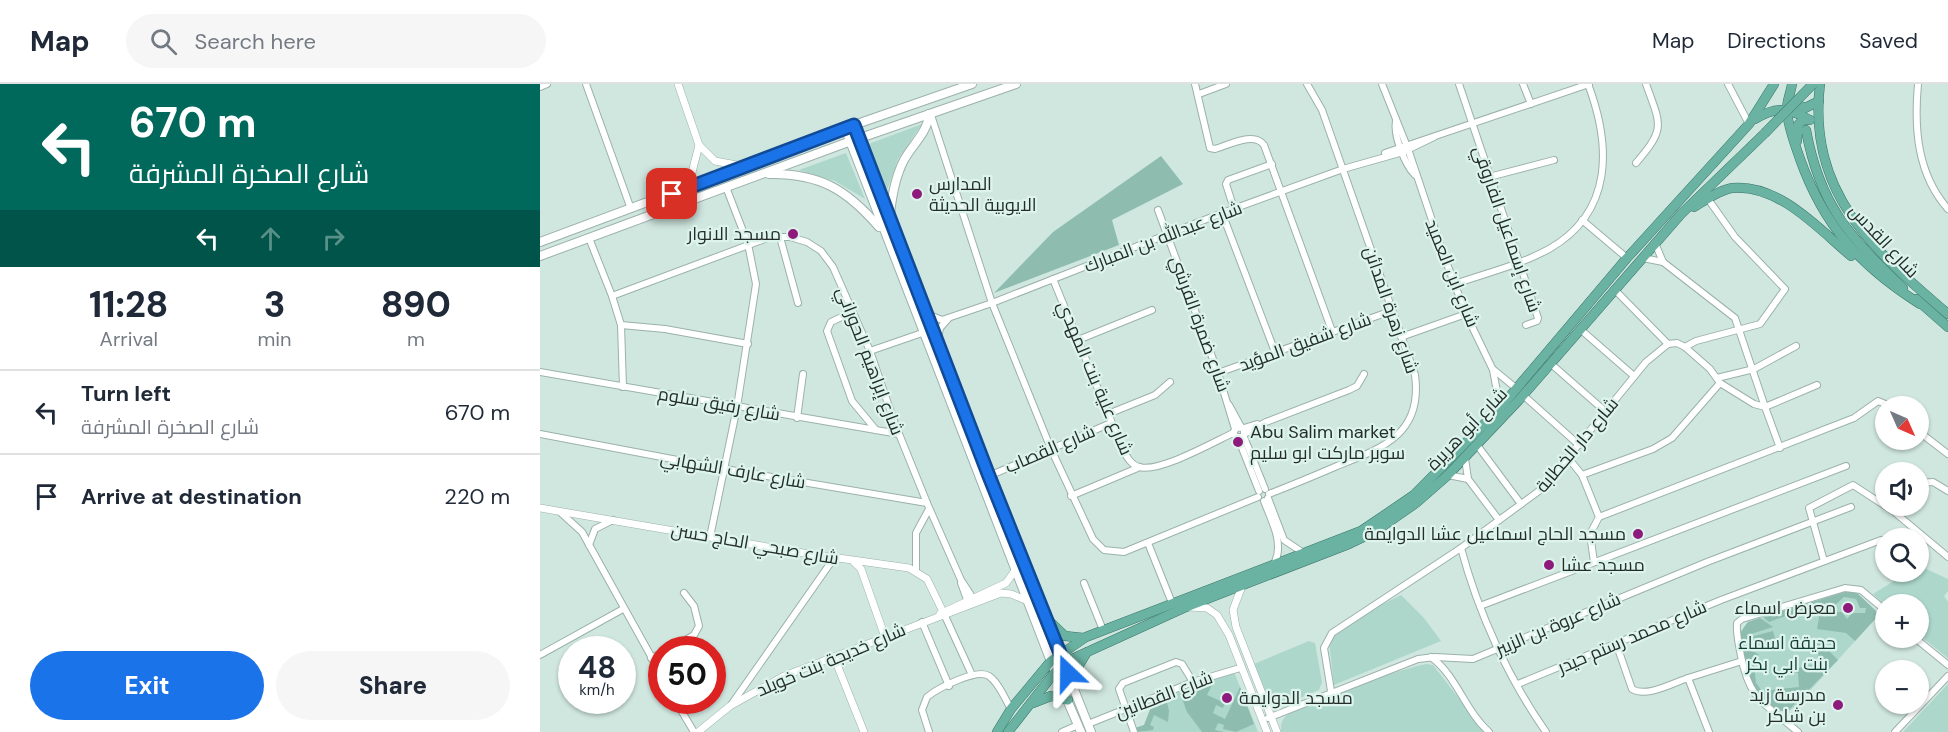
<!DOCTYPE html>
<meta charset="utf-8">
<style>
body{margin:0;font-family:"DM Sans",Cairo,sans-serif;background:#f6f6f7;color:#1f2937;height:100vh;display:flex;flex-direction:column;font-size:22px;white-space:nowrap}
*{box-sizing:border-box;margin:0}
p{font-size:20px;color:#747a83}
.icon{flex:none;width:33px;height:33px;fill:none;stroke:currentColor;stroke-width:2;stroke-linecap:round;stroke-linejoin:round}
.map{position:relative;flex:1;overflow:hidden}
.sheet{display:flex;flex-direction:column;background:#fff;width:540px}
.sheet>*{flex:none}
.top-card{background:#00695c;color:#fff;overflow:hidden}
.needle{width:39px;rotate:135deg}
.controls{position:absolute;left:1335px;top:312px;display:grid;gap:12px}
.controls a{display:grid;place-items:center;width:54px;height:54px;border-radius:50%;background:#fff;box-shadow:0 2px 4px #0004;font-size:30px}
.speed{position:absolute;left:18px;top:552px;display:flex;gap:12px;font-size:30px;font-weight:700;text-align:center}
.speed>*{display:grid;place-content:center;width:78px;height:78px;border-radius:50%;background:#fff;box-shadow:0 2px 4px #0004;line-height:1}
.speed small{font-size:15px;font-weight:400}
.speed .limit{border:9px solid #d22;background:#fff;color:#111}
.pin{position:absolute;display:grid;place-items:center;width:51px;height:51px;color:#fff;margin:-26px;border-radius:12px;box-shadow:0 3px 9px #0006}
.me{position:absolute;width:66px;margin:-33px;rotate:337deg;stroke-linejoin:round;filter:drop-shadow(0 0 4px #0008)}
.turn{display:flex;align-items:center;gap:21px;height:126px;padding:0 30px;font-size:27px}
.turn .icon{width:78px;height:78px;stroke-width:2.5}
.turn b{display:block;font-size:42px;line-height:51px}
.lanes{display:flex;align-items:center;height:57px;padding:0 30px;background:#0003;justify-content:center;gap:30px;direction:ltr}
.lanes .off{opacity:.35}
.eta{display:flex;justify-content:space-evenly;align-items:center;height:102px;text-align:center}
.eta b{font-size:36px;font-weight:800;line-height:42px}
.button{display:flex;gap:12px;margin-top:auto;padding:12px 30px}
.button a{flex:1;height:69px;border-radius:36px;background:#1a73e8;color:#fff;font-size:24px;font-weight:800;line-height:69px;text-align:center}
.button a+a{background:#f6f6f7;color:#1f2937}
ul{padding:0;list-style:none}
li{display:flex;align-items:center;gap:18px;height:84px;padding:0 30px;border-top:2px solid #e0e1e3}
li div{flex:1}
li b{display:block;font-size:22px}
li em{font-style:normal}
header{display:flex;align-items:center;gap:36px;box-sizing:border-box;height:84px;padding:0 30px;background:#fff;border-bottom:2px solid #e0e1e3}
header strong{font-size:28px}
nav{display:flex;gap:33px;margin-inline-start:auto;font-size:21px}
.search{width:420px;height:54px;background:#f6f6f7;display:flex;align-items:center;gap:15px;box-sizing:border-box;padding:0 21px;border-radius:33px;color:#747a83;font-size:22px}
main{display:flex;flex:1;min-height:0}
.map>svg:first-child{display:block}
.green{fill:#add7cb}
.forest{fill:#8ebdb0}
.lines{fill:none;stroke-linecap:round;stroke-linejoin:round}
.minor-casing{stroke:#9bb1ab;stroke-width:8}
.tertiary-casing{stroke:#9bb1ab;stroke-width:8}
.secondary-casing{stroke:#9bb1ab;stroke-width:10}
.trunk-casing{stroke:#397668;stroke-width:10}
.minor{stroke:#fff;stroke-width:6}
.tertiary{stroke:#fff;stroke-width:7}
.secondary{stroke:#fff;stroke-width:8}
.trunk{stroke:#6ab2a2;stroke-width:9}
.trunk-bridge-casing{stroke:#397668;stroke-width:10;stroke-linecap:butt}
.trunk-bridge{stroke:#6ab2a2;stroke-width:9}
.route-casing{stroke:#114b97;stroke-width:15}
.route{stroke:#1a73e8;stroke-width:10}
.poi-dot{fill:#8e1b7c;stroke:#ddf4ed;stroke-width:2}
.labels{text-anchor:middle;stroke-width:4.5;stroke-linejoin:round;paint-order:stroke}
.poi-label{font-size:18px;fill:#242d2a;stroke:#ddf4ed;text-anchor:start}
.street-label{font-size:18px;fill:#242d2a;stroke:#ddf4ed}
.park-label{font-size:18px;fill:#143e35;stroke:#ddf4ed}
</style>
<header>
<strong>Map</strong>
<div class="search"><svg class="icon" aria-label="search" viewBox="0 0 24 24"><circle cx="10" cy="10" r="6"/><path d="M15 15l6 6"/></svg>Search here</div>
<nav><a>Map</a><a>Directions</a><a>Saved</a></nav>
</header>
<main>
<section class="sheet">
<div class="top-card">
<div class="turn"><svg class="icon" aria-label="left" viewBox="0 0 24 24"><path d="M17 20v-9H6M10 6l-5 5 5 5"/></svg><div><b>670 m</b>شارع الصخرة المشرفة</div></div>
<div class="lanes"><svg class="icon" aria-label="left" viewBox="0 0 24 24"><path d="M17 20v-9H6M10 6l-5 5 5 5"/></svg><svg class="icon off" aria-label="ahead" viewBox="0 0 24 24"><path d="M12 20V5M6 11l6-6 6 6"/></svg><svg class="icon off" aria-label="right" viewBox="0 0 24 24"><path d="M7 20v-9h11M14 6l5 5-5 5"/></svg></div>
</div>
<div class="eta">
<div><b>11:28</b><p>Arrival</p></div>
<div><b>3</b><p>min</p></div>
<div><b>890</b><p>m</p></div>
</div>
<ul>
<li><svg class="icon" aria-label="left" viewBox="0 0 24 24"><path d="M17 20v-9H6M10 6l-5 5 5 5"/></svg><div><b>Turn left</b><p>شارع الصخرة المشرفة</p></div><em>670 m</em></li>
<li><svg class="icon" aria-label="arrive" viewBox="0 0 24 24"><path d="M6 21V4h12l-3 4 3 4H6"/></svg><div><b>Arrive at destination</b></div><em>220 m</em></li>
</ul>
<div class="button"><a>Exit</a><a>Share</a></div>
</section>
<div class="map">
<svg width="1408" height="648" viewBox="0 0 1408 648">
<rect width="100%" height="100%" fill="#d0e7e0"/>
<g class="green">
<polygon points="382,40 358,75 345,112 326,61"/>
<polygon points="306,69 325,115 295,97 259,86"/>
<polygon points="1384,484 1408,495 1408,507 1404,512 1408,518 1408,574 1379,551 1378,520 1345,521 1333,510 1367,489"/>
<path d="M1305 508H1316L1336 527 1337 533 1256 622 1247 628C1217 623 1186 558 1208 538Z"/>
<path d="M861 511 884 534 901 557 794 601 789 558C806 536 836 524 861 511Z"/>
<path d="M769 557 775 559 782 598 779 606C730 626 734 630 714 580Z"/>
<path d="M886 580 893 581 945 648H741C741 641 741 636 747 631 757 620 867 583 886 580Z"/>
<polygon points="694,588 718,648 597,648 595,644 604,641 613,618"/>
<polygon points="1408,600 1408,648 1363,648"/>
</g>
<g class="forest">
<polygon points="621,72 643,100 572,136 579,161 454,209 513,148"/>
<polygon points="1305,508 1316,508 1336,527 1337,533 1315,557 1306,549 1277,545 1280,528 1302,528 1307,535 1312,529 1325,529 1326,524 1320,524 1316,515 1304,513 1294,522 1249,534 1246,532 1229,538 1223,533"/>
<path d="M1220 534 1233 543 1211 550 1205 558 1210 565 1219 571 1213 572 1216 599 1222 607 1259 603 1258 589H1254L1253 585 1280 579 1276 559 1287 554 1282 560 1298 576 1247 628C1209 622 1205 580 1200 549L1208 538Z"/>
<polygon points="1233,547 1236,558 1214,564 1210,560 1214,552"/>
<polygon points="675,595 667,611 685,619 683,624 676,621 673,629 685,635 700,603 714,640 696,648 683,645 684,641 678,639 675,646 684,648 662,648 647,628 640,609"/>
<polygon points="626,614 629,627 628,638 614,631 610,641 614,643 613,646 597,648 595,644 604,641 613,618"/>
</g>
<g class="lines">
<defs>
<g id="minor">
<polyline points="46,0 91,125"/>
<path d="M655 0 670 64 675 65C689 61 714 47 724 61L792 247"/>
<polyline points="842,0 868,65 904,172 926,230 953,286 960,324"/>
<polyline points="919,0 998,234 997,237 986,241"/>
<polyline points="983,0 991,20"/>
<polyline points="1188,0 1209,40"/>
<path d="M1378 0C1374 44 1377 90 1408 125"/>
<polyline points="0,3 7,0"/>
<polyline points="659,10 686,0"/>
<polyline points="391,31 452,219 511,365 553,455 564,466 584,468 718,413"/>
<path d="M856 37C853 51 865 81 875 91"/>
<polyline points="845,69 1049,0"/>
<path d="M1096 79C1126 44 1121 42 1106 0"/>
<polyline points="949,93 1014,76"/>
<polyline points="694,125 686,100 688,96 732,80"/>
<polyline points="618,126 678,289 695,345"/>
<polyline points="682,129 735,268"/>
<polyline points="1042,136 1087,174"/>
<polyline points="240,153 258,219"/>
<polyline points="49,154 72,212 81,241 83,303"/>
<polyline points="1115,159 1123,178 1195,234 1225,323 1277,301"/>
<polyline points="1103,174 1123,178"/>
<path d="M513 195 583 366C587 373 591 381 599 383 619 389 674 358 693 349"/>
<path d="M915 200C946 189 980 181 1009 165 1074 128 1071 61 1048 0"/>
<polyline points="1074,205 1128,260"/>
<polyline points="72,212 230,153 250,153 267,158 281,167 293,183 330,267 355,340 387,419 421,496 434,516"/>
<polyline points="312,228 291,238 287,247 312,317 336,346"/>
<polyline points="387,230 402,236 452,219 682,129 803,85 863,68 894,53"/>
<polyline points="81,241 125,245 208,260"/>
<polyline points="1040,245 1094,292"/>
<polyline points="861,253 926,230"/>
<polyline points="398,255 400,244 408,235"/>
<polyline points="538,256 612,226"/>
<polyline points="1145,263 1156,257 1220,240 1245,205 1195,153 1168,115"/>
<polyline points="330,267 385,248"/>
<polyline points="1010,279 1066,328"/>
<polyline points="954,286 977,305"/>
<polyline points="0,288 359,350"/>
<polyline points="678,289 851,227"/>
<polyline points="1177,294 1214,285 1256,262"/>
<polyline points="983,311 1039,361"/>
<polyline points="689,321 701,343"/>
<polyline points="568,330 615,311 630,298"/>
<polyline points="257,334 263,290"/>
<polyline points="704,344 704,353 696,353 693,349 697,343 704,344 717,340"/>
<polyline points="1378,347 1408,370"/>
<polyline points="706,349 726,338 809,306 817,302 824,290"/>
<polyline points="0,350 185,385 387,419"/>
<polyline points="704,353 725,405"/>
<polyline points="698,354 719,407"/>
<polyline points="937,361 981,420"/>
<polyline points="925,374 928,395 959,436"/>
<polyline points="1029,375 1042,391 1059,433 1050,450 1054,478"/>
<polyline points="908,391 928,395"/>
<polyline points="1042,391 1113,365 1132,354 1180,299"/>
<polyline points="449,392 571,339"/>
<polyline points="1378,399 1393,398 1408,407"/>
<path d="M729 410C752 401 774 392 797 382 843 364 883 350 875 291L782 26 767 0"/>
<polyline points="531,412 600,383"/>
<polyline points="728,414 744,456 762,468"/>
<path d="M724 417C731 436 744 458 735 478"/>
<polyline points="20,428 42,448 122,592"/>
<polyline points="1059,433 1314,334 1338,317 1350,322"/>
<polyline points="170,453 197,323 216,200 208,160 186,103"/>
<polyline points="608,459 632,519"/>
<polyline points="49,461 55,445 73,436"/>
<path d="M921 464C938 528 968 594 1006 648"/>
<polyline points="1284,477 1269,424 1313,401 1353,427 1408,473"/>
<polyline points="376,486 376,449 389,425"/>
<polyline points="421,499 429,521"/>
<polyline points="544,499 563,546"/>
<polyline points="940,522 1306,382"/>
<polyline points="405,532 432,591"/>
<polyline points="382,538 409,602"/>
<polyline points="1375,554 1408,581"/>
<path d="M1076 559 1092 605C1106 614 1133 599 1148 594L1169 648"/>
<polyline points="128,566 154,551 159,542 154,522 144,509"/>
<polyline points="0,571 83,525"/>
<path d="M891 573C917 592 925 627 949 648"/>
<polyline points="111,574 122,569"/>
<polyline points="1148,594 1202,577"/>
<polyline points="978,600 1181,516 1341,456"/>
<polyline points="791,607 784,564 792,549 921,464 1003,404 1106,278 1128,260 1137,259 1145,263 1170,285 1180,299 1214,320 1225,323 1240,364"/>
<polyline points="135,616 154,648"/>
<polyline points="191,621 294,474"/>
<polyline points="728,634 878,575 895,573 933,575 1167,478 1311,423"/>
<polyline points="548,640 653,598 700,584"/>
<path d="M389 648 382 626 387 613C398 604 437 584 449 592 459 599 465 615 471 625"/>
<polyline points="522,648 538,641"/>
<polyline points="594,648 579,605 583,599 636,578 642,580 653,598"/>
<path d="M1258 648C1225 619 1210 618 1201 572 1199 561 1196 550 1197 539L1202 535 1305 504 1321 506 1346 527"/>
<polyline points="1355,648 1408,592"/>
</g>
<g id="tertiary">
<polyline points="138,0 159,61 175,77 202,82"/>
<polyline points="148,104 159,61"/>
<polyline points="0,424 263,469 369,484 387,495 405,532"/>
<polyline points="314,478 321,485 345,553"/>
<polyline points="702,502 693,526 696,543 737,648"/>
<polyline points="649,523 667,524 677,531 689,551 727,648"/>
<polyline points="400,530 466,499 476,485"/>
<polyline points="294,573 324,648"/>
<polyline points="158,648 190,622 244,592 461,509 471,510 488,517"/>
</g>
<g id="secondary">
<polyline points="314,41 449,392 551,648"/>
<polyline points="305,44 515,588 541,648"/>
<path d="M229 90C280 89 307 106 339 143"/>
<path d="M350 130C352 111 355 93 364 76 372 61 388 48 389 30"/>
<polyline points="0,158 314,41 432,0"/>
<polyline points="0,172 303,60 476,0"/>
</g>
<g id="trunk">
<path d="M1252 0C1251 8 1246 19 1247 27 1248 43 1255 60 1260 75 1284 142 1320 182 1380 220"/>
<path d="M1280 0C1267 108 1333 166 1408 230"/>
<polyline points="1252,18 1265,24 1279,17"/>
<path d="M1215 35C1235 23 1247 23 1268 35"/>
<path d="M1266 46C1280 122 1309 152 1363 204"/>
<polyline points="1257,57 1258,41 1263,36 1270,36"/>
<path d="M1154 123C1164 117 1179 106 1192 104 1238 99 1279 145 1311 172"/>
<polyline points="1376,215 1408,243"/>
<polyline points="505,533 525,552 544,554"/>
<polyline points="533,601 538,583 547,568"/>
<polyline points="493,619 511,612 528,616"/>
<polyline points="457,648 471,625 511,577 546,553 821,447 874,411 960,324 1087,174 1209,40 1234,0"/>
<polyline points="468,648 515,588 534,574 646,523 809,460 836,447 876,419 908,391 979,316 1141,130 1225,49"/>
</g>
</defs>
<use href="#minor" class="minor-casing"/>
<use href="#tertiary" class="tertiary-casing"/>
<use href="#secondary" class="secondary-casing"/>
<use href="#trunk" class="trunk-casing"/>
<use href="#minor" class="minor"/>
<use href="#tertiary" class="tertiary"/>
<use href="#secondary" class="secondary"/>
<use href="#trunk" class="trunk"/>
<defs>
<polyline id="trunk-bridge" points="1225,49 1273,0"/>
</defs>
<use href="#trunk-bridge" class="trunk-bridge-casing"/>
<use href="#trunk-bridge" class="trunk-bridge"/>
</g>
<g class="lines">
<defs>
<polyline id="route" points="132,110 314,41 449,392 528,589"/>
</defs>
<use href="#route" class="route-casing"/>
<use href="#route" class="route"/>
</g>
<g class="poi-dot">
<circle cx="377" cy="110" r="6"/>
<circle cx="253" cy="150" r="6"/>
<circle cx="698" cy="358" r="6"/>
<circle cx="1098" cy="450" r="6"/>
<circle cx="1009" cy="481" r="6"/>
<circle cx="1308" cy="524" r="6"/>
<circle cx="687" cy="614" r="6"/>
<circle cx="1298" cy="621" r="6"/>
</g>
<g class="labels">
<g class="poi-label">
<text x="389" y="106">المدارس<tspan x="389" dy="21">الايوبية الحديثة</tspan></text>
<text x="241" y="156" text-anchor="end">مسجد الانوار</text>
<text x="710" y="354">Abu Salim market<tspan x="710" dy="21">سوبر ماركت ابو سليم</tspan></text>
<text x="1086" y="456" text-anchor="end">مسجد الحاج اسماعيل عشا الدوايمة</text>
<text x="1021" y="487">مسجد عشا</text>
<text x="1296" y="530" text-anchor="end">معرض اسماء</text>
<text x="1286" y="617" text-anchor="end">مدرسة زيد<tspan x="1286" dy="21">بن شاكر</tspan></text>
<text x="699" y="620">مسجد الدوايمة</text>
</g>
<g class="street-label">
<text transform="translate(967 145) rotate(71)" y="6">شارع إسماعيل الفاروقي</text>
<text transform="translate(623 153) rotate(-21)" y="6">شارع عبدالله بن المبارك</text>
<text transform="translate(1344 157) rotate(47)" y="6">شارع القدس</text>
<text transform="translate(912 189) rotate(68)" y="6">شارع ابن العميد</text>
<text transform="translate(851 226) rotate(71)" y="6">شارع زهرة المدائن</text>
<text transform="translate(660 240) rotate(70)" y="6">شارع ضمرة القرشي</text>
<text transform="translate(765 258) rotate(-20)" y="6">شارع شفيق المؤيد</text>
<text transform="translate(330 277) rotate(69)" y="6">شارع إبراهيم الحوراني</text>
<text transform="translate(555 294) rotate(67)" y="6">شارع علية بنت المهدي</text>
<text transform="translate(179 320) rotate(10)" y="6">شارع رفيق سلوم</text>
<text transform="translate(927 345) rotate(-46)" y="6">شارع أبو هريرة</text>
<text transform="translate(1037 361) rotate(-50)" y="6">شارع دار الخطابة</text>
<text transform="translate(510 365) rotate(-23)" y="6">شارع القصاب</text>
<text transform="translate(193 386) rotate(10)" y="6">شارع عارف الشهابي</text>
<text transform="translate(215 460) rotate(10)" y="6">شارع صبحي الحاج حسن</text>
<text transform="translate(1018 540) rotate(-23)" y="6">شارع عروة بن الزبير</text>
<text transform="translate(1092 553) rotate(-23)" y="6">شارع محمد رستم حيدر</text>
<text transform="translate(291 576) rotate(-23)" y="6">شارع خديجة بنت خويلد</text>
<text transform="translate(624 611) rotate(-21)" y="6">شارع القطانين</text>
</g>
<g class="park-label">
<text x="1247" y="565">حديقة اسماء<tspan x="1247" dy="21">بنت ابي بكر</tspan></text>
</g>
</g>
</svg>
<div class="controls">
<a><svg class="needle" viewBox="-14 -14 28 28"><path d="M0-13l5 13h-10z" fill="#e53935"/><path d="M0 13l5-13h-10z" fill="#747a83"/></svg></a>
<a><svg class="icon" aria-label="sound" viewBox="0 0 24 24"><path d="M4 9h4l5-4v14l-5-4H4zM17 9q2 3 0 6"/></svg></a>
<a><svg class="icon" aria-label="search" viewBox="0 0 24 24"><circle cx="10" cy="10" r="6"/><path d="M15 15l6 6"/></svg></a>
<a>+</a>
<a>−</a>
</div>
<div class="speed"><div>48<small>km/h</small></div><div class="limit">50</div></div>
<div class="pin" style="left:132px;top:110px;background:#d93025"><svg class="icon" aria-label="arrive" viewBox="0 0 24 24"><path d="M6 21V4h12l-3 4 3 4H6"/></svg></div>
<svg class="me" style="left:528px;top:589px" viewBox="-20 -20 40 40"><path d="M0-17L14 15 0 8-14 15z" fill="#1a73e8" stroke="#fff" stroke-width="4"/></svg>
</div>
</main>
